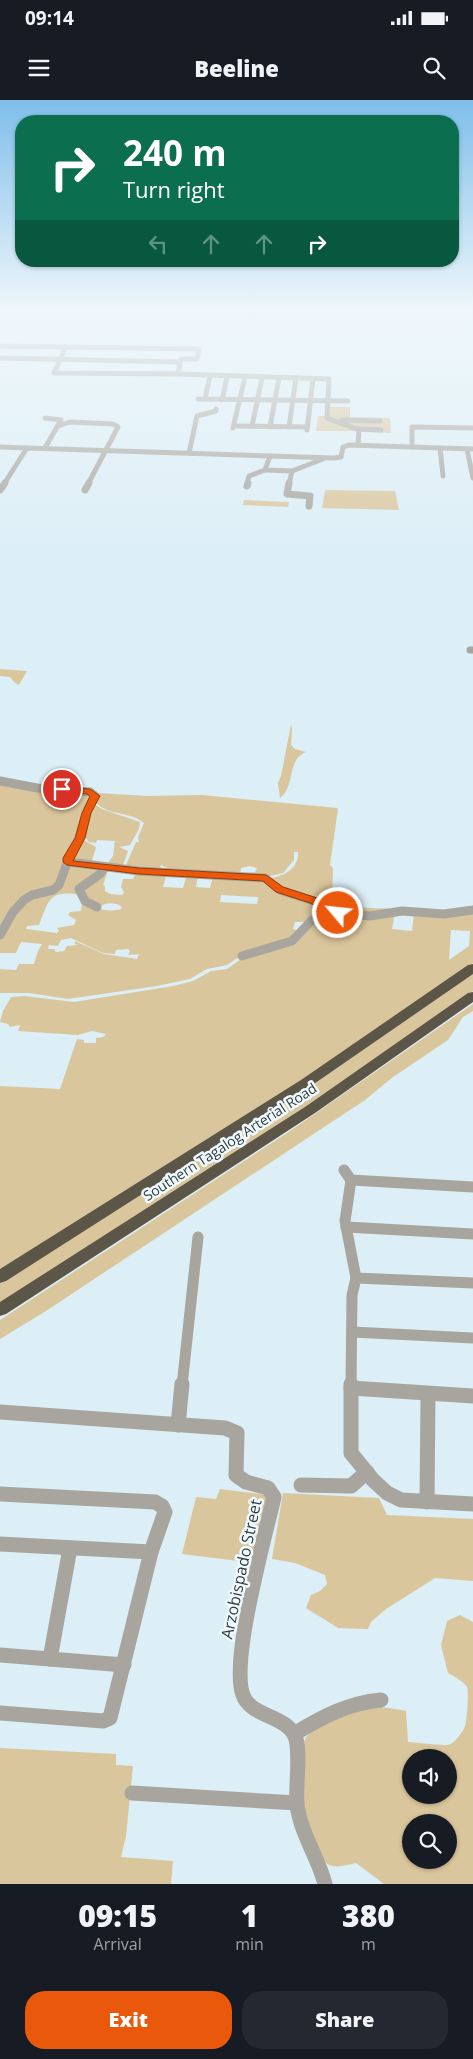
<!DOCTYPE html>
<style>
body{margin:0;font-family:"Open Sans",sans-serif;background:#242831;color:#f1f3f6;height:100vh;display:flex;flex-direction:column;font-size:19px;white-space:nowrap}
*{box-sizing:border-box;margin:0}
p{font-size:16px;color:#9ea1a6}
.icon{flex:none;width:28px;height:28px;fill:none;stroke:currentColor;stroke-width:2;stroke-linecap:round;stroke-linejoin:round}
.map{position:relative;height:1784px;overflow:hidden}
.details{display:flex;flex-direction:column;background:#171b24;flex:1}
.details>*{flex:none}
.banner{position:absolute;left:15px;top:15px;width:444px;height:152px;border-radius:20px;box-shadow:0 1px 4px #0004;background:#0b6e4f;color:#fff;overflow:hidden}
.tools{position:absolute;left:402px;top:1649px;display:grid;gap:10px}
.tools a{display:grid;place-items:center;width:55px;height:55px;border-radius:50%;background:#171b24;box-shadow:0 1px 4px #0004;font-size:25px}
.pin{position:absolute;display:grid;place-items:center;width:42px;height:42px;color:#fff;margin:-21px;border:2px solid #fff;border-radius:50%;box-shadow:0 1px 5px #0007}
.me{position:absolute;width:55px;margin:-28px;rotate:298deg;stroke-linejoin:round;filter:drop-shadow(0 0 4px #0008)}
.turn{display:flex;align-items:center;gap:18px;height:105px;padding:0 25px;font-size:22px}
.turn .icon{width:65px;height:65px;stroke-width:2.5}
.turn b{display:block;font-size:35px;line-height:42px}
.lanes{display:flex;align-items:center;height:48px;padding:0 25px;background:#0003;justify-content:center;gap:25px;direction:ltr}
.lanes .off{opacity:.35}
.eta{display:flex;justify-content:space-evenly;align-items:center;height:85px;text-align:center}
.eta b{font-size:30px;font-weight:800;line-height:35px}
.button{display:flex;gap:10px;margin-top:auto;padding:10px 25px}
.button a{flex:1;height:58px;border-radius:20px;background:#ea580c;color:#fff;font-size:20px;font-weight:800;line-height:58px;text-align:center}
.button a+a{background:#242831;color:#f1f3f6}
.status{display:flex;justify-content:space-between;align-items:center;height:35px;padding:0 25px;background:#171b24;direction:ltr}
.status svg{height:14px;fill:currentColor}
header{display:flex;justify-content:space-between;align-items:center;height:65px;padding:0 25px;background:#171b24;font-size:22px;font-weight:800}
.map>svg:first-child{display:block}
.green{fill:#dac69c;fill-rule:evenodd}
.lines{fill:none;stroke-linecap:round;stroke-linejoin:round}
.minor-far4{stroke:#a8a59e;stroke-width:5}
.minor-far3{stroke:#a8a59e;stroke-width:7}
.minor-far2{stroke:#a8a59e;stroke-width:9}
.minor-far1{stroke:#a8a59e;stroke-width:11}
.minor{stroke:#a8a59e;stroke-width:15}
.highway{fill:#5c5649;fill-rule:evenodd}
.route{fill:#ea580c;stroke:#983908}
.labels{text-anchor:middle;stroke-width:5;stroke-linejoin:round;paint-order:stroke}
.street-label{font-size:14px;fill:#343c3f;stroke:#effaff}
.near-street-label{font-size:16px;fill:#343c3f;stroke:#effaff}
</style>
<div class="status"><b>09:14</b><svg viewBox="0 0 49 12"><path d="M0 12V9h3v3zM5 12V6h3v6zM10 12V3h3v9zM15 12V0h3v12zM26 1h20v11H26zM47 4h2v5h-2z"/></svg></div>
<header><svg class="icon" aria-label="menu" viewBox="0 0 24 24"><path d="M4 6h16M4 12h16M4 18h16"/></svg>Beeline<svg class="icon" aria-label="search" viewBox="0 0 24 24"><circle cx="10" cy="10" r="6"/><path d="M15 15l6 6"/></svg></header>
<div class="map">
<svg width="473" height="1784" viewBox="0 0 473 1784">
<rect width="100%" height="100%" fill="#dceef6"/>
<g class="green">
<polygon points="330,307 350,307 350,317 390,318 391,333 362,332 362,329 329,318"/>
<polygon points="318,316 325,316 355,331 316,331"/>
<polygon points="327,390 395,391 399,410 322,408 325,391"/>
<polygon points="244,400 287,402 289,402 288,407 243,405"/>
<polygon points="0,569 27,571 19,585 14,582 10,577 0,576"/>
<path d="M291 625 292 628 291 645 295 649 306 652C286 660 296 686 280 698L278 683 281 676Z"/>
<polygon points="0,682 91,694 80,731 56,785 31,794 0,830"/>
<path d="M97 693 148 696 202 695 337 708 338 709 330 765 333 768 332 800 346 807 398 809C354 820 306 806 271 778 285 776 299 768 298 752H294V760L283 773 266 777 242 774 255 772 257 768 250 766 241 768 240 774 169 769 161 765 160 767 162 769 126 765 136 742H139L138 737 144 723C131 711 106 716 96 702Z"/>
<polygon points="94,704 102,709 140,722 139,729 130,745 119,747 128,751 123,765 108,763 113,756 115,741 97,740 96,743 89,742 84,736"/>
<polygon points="82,739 96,747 91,764 70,759"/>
<path d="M69 765 103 770 78 794C48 791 49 800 39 825L27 826 26 829 57 833 59 831 57 828 74 825 76 820 68 815 70 812 81 811 82 802C95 808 107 813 121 809L122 807C116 802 105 802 100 807L80 793 108 770 103 785 105 786V791L110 794 122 795 124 792 121 787 123 779H133L135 774 167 773 163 787 183 788 187 775H198L196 787 210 788 213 776 261 779 330 812 306 822H295L293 829 299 831 296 837 242 855 227 865 207 869 190 879 157 886 68 899 29 893H0V869L16 870 19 864H34L38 851 42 844 21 842 16 853H0V840L14 812 32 798 50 792ZM221 795 258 797V798L257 804 220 802ZM71 838 103 853 115 854 116 850 128 849 130 851 128 855 139 854 137 859 104 854 75 841V844L78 845 67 846 64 851 56 852 54 849H48L49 845 58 846 61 840Z"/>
<path d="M473 811V863L302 980 0 1170V986L60 989 77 939 84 940V943H96V938L103 937 106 934 92 931 78 935 18 931 20 925 10 927 8 924 0 922 3 911 11 897 24 896 74 902 173 886 193 881 211 871 227 869 244 857 285 845 310 825 327 816 395 813 392 829 412 831 414 814ZM451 830 470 831 469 846 449 860Z"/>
<polygon points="473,873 473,891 308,1007 0,1205 0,1183 310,987"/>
<polygon points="473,904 473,911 463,917 448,940 393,977 365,1000 46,1211 0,1239 0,1220 290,1031"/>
<polygon points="220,1389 267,1395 255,1463 182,1454 196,1397 216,1399"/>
<polygon points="283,1393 379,1398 387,1415 473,1419 473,1481 435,1478 386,1509 371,1522 368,1529 338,1528 306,1508 311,1495 320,1491 327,1484 325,1475 295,1463 272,1459"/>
<path d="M460 1515 473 1522V1784H384L356 1763C343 1766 332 1770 323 1760L304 1716V1642C311 1622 354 1608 374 1607 384 1607 396 1609 406 1611L408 1642C417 1642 445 1647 451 1644 455 1642 464 1630 465 1626 467 1620 469 1592 467 1587 463 1581 455 1577 448 1573L441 1545 447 1521ZM411 1658H449V1695H411ZM411 1722H449V1760H411Z"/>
<polygon points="0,1648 116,1654 116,1665 133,1666 126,1736 121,1757 173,1761 171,1784 0,1784"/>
</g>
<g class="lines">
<g class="minor-far4">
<polyline points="0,246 199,249 197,259 181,259 178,274"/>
<polyline points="66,247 54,273 178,274 329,279 327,318 359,330 358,345"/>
<polyline points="0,258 180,262"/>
<polyline points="198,299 348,301"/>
<polyline points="205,299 210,276"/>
<polyline points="222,300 227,277"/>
<polyline points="45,318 61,320 45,348"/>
<polyline points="342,320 380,321"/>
<polyline points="58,326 70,322 113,324 118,327 88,384"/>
<polyline points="234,326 307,327"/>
<polyline points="252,326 262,278"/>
<polyline points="270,327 279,278"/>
<polyline points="289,327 296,278"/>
<polyline points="233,328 245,277"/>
<polyline points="358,329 381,330"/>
<polyline points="307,330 313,279"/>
<polyline points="0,347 27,348"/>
<polyline points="412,347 412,327 473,328"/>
<polyline points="440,348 443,376"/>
<polyline points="467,349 473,378"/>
<polyline points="189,353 197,316 216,311 216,309"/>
<polyline points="270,356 265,370 292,371 289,384"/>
<polyline points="292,371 323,359"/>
<polyline points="4,384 27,348 334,358 341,357 343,347 349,345 473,349"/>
<polyline points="247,384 249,376 265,370"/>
</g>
<g class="minor-far3">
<polyline points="289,383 287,394 310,396 309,406"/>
<polyline points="247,386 248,383"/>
<polyline points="0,390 5,383"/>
<polyline points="85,390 89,383"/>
<polyline points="470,550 473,550"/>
</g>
<g class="minor-far2">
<polyline points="0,681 37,688 90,692 95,696 88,709 80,738 70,755 59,785 53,790 32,795 24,800 13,812 0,835"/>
<polyline points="69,762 139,771 265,778 280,790 314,801 338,813 370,816 402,811 444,814 473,810"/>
<polyline points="97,807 85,801 79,789 100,774 105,767"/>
<polyline points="242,856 292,841 312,820 334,813"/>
</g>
<g class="minor-far1">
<polyline points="344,1070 351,1080 473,1087"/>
<polyline points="351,1080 345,1121 356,1178 352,1195 351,1286"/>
<polyline points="346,1127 473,1134"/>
<polyline points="356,1178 473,1183"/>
<polyline points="352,1232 473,1238"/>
<polyline points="182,1286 198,1137"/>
</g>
<g class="minor">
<polyline points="351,1284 351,1353 373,1380 387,1393 401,1400 473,1404"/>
<polyline points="351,1288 473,1296"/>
<path d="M0 1312 225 1328 237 1333 236 1375 246 1382 268 1388 274 1397C265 1437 230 1561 243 1595 250 1616 283 1615 294 1634 302 1648 295 1687 297 1705 301 1734 318 1757 325 1784"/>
<polyline points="178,1325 182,1284"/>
<polyline points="301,1385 351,1386 367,1372"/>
<polyline points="0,1394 155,1402 162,1406 165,1412 151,1452 110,1618 103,1621 0,1613"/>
<polyline points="427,1402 428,1294"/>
<polyline points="0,1444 151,1452"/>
<polyline points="0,1555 124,1565"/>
<polyline points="50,1559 70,1448"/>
<path d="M294 1634C322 1617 348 1603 381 1600"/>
<polyline points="132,1693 297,1703"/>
</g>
<g class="highway">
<polygon points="473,864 473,874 311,986 6,1181 0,1183 0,1169 301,980 468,865"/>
<polygon points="473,892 473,902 315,1013 6,1214 0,1216 0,1202 305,1007 468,893"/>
</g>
</g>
<linearGradient id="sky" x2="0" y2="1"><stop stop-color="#7fbeea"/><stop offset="0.46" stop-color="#eff7fb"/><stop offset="1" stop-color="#eff7fb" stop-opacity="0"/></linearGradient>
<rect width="473" height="460" fill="url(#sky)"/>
<polygon class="route" points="59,687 90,689 100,696 91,713 85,738 73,761 139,768 266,775 283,787 317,798 343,813 341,816 334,816 310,803 276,792 263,781 139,774 67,765 63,762 63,758 75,738 82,713 90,696 87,694 59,691"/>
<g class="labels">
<g class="street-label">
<text transform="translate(230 1042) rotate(-33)" y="5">Southern Tagalog Arterial Road</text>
</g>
<g class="near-street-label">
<text transform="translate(241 1469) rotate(-78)" y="6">Arzobispado Street</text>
</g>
</g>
</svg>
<div class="tools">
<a><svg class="icon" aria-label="sound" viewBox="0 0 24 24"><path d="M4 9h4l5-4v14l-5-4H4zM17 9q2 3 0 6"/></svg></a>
<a><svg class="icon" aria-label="search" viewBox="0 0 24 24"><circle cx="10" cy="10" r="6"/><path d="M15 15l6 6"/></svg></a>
</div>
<div class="pin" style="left:62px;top:689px;background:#d93025"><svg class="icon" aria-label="arrive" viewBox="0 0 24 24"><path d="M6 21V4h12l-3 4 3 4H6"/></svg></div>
<svg class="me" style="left:338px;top:813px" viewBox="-20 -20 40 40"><circle r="17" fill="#ea580c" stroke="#fff" stroke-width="3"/><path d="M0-11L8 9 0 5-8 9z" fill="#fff"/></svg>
<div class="banner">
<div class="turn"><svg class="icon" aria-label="right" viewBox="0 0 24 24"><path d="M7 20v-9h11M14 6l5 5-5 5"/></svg><div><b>240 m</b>Turn right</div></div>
<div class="lanes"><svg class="icon off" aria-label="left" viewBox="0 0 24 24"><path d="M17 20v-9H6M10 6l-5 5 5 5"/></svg><svg class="icon off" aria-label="ahead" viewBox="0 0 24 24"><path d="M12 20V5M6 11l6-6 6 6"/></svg><svg class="icon off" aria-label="ahead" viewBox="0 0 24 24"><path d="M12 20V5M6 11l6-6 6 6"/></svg><svg class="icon" aria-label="right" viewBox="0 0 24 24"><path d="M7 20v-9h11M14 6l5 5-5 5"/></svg></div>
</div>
</div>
<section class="details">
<div class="eta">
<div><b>09:15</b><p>Arrival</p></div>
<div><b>1</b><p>min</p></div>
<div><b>380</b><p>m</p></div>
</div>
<div class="button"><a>Exit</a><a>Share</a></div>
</section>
